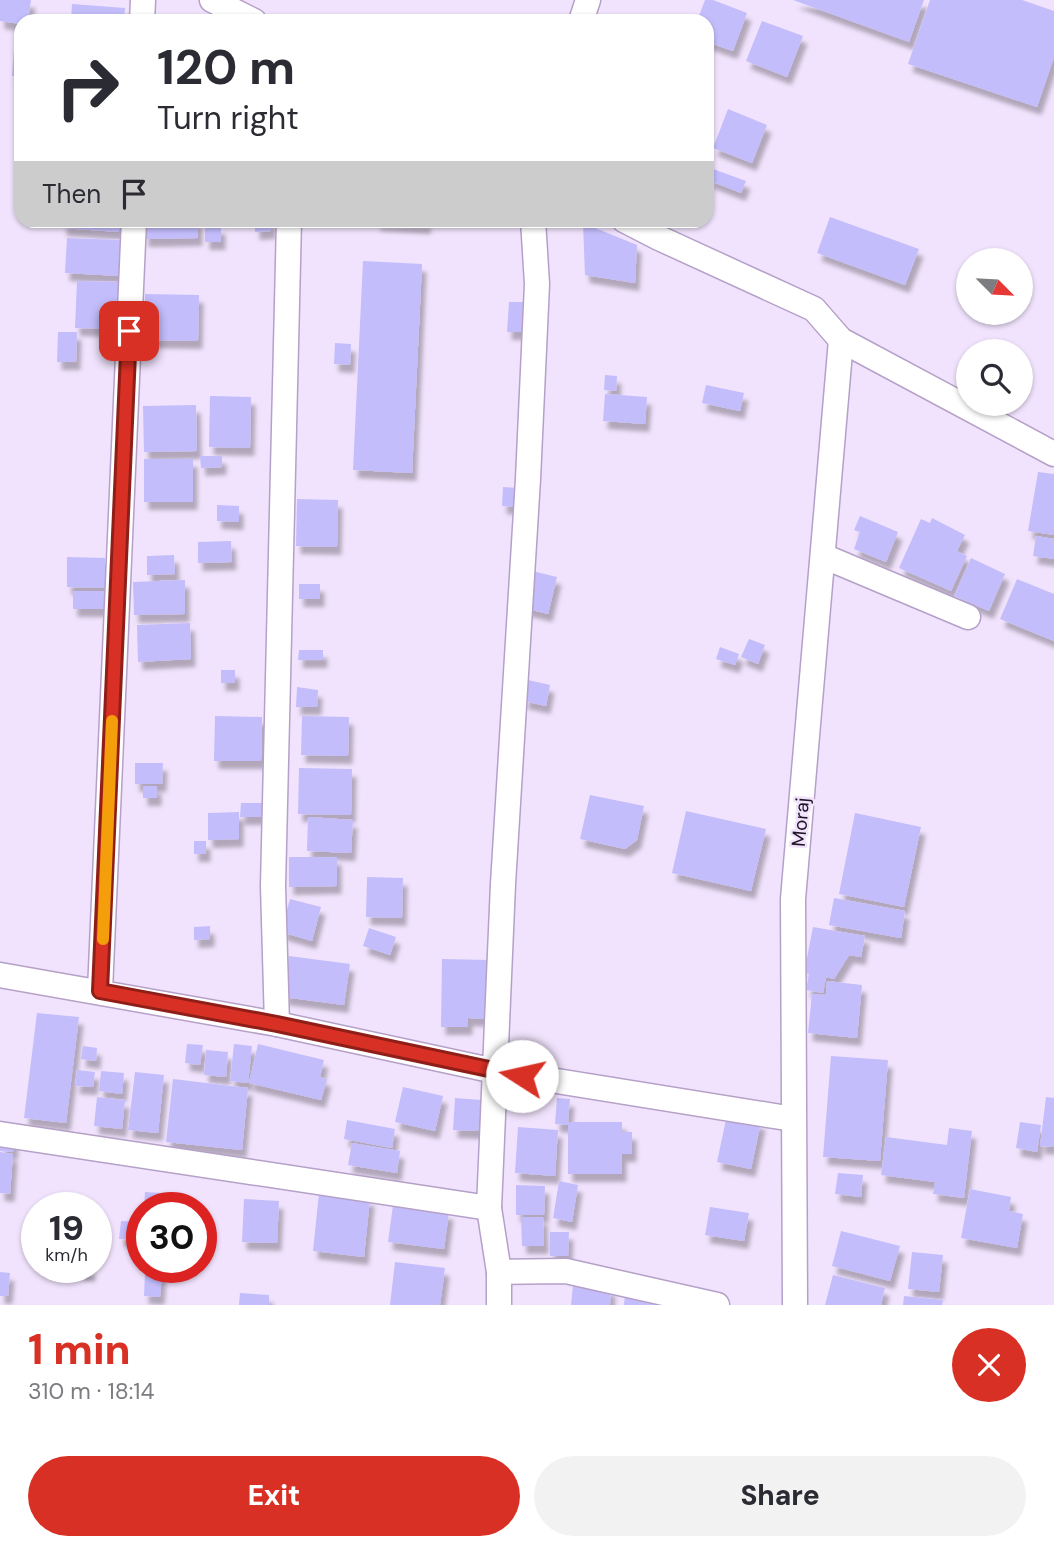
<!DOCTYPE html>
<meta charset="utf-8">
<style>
body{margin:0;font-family:"DM Sans",sans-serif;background:#f2f2f3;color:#2b2b33;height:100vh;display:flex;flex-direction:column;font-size:26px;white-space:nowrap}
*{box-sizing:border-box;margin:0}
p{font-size:23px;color:#7c7c81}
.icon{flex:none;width:38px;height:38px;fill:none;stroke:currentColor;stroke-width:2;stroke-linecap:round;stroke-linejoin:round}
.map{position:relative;height:1305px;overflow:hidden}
.sheet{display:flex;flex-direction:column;background:#fff;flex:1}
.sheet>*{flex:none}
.guide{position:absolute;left:14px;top:14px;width:700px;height:214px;border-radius:21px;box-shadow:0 2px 5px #0004;background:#fff;color:#2b2b33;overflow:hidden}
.needle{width:46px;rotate:114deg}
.fabs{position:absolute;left:956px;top:248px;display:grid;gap:14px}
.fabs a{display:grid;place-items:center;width:77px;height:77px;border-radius:50%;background:#fff;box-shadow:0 2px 5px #0004;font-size:35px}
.speed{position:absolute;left:21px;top:1192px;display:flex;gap:14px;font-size:35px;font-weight:700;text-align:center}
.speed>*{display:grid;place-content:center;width:91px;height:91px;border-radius:50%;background:#fff;box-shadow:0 2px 5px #0004;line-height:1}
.speed small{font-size:18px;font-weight:400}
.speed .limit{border:10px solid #d22;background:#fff;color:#111}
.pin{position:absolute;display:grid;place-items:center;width:60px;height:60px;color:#fff;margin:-30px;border-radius:14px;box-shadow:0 4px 10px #0006}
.me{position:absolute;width:77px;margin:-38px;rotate:280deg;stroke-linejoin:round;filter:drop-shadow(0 0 5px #0008)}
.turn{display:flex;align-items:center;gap:24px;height:147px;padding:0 28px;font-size:32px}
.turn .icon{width:91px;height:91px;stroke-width:2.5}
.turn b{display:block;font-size:49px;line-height:60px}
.then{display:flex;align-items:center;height:66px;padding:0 28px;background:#0003;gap:14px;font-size:26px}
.round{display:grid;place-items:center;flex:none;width:74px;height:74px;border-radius:37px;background:#f2f2f3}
.overview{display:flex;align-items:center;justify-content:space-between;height:119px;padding:0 28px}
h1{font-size:42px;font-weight:800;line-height:52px;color:#d93025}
.action{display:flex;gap:14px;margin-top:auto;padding:14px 28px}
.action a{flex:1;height:80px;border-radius:42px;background:#d93025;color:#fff;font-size:28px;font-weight:800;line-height:80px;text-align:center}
.action a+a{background:#f2f2f3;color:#2b2b33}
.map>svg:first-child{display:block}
.building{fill:#c3bdfb;filter:url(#shadow)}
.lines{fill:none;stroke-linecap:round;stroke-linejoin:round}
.minor-casing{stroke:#b5a0c8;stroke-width:27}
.minor{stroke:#fff;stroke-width:24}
.route-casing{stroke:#8d1f18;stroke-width:18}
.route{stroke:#d93025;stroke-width:12}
.slow{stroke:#f59e0b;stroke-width:12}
.labels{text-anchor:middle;stroke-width:5;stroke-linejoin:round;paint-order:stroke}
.street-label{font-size:19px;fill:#1e1524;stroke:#f1e3fd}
</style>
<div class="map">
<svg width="1054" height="1305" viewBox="0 0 1054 1305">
<defs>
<filter id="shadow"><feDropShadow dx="4.5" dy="8" stdDeviation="2" flood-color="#0004"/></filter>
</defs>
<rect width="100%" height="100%" fill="#f1e3fd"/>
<g class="building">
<polygon points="0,0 31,0 28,21 21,21 21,24 0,21"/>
<polygon points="705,0 713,0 747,13 733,51 707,42 707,21 697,21"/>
<polygon points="793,0 924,0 909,42"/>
<polygon points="930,0 1022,0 1054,11 1054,57 1037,107 908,64"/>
<polygon points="72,4 125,8 124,21 71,21"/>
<polygon points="163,16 188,19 188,21 162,21"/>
<polygon points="762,21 803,36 787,77 746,61"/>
<polygon points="15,34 21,35 21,76 12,76"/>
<polygon points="728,109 767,125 752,163 713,148"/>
<polygon points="713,169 746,181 741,193 708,180"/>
<polygon points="830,217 919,249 905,285 817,253"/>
<polygon points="62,220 119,220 119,232 62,228"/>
<polygon points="144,220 198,220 198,238 144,239"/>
<polygon points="255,220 271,220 271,231 255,232"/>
<polygon points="376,220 427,220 426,226 376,223"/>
<polygon points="583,223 637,245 635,283 585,275"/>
<polygon points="221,226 221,242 205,242 205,227"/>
<polygon points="67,238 122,240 120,276 65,273"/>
<polygon points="363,261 422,264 412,473 353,470"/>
<polygon points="77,281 120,282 118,329 75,328"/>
<polygon points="145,294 199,295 198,341 144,340"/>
<polygon points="509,302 523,302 521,332 507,332"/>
<polygon points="58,332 77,332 76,362 57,362"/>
<polygon points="335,343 351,344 350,365 334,364"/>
<polygon points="605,375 617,376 616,391 604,390"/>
<polygon points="706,385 744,393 740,411 702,403"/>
<polygon points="605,394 647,397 645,424 603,421"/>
<polygon points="210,396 251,397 250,448 209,447"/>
<polygon points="196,405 197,451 144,452 143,406"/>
<polygon points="200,456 222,456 222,467 201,468"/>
<rect x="144" y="459" width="49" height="43"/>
<polygon points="1038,472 1054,474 1054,535 1028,531"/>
<polygon points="503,487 518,488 517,507 502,506"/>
<polygon points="297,499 338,500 337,547 296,546"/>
<polygon points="217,505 239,506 239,522 217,521"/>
<polygon points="860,516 898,532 886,562 854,549 860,532 854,530"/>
<polygon points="932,518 965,535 957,551 967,556 951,591 899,568 921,519 930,523"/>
<polygon points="1036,536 1054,539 1054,559 1033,556"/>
<polygon points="231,541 232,562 198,563 198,542"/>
<polygon points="174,555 175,574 147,575 147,556"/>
<polygon points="67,557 105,558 105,588 67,587"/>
<polygon points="971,558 1005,574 989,611 954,596"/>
<polygon points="532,571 557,577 548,614 524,608"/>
<polygon points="1017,579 1054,594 1054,641 1000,619"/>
<polygon points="185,580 185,614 134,615 133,582"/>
<rect x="299" y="584" width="21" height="15"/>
<polygon points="73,591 109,591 108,609 73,609"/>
<polygon points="190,623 191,659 138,662 137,625"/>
<polygon points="749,639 765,645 758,664 741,657"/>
<polygon points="720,647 739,654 735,665 716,659"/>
<polygon points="299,650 323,650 323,660 298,660"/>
<rect x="221" y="670" width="14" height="13"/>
<polygon points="528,680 550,685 546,706 523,701"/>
<polygon points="297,687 318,690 317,707 296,707"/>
<polygon points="215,716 262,717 261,761 214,761"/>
<polygon points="302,716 349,717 348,756 301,755"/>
<polygon points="135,763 163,763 162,784 135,784"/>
<polygon points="299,768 352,769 351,815 298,814"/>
<rect x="143" y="786" width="14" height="12"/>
<polygon points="590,795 644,806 637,840 625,849 580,839"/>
<polygon points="241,803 266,803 265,817 240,817"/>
<polygon points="686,811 766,829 751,891 672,873"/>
<polygon points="239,812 239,839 208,840 208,813"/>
<polygon points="855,813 921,827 904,907 839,894"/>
<polygon points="308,817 353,820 351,853 307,851"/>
<rect x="194" y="841" width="12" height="13"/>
<polygon points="289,857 337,857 337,886 289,887"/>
<polygon points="367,877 403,878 402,918 366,917"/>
<polygon points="834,898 905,911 901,938 829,925"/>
<polygon points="290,899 321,907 312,941 281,932"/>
<polygon points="210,926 210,939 194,940 194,927"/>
<polygon points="813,927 865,936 861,957 849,955 834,979 826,977 823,993 806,990 809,974 804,973"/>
<polygon points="369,928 396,937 390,955 363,946"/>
<polygon points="289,956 350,964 344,1005 283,997"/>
<polygon points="442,959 489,960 488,1019 468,1018 468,1027 441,1027"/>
<polygon points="827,981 862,985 857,1038 808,1033 812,994 826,995"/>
<polygon points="37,1013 79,1017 66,1123 24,1118"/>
<polygon points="187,1044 203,1045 200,1065 185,1063"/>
<polygon points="234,1044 252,1046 248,1083 230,1081"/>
<polygon points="258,1044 324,1060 320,1077 327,1079 321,1100 249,1083"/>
<polygon points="83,1046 97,1048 96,1061 81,1059"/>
<polygon points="206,1050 228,1052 226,1077 204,1075"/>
<polygon points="831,1056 888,1060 880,1161 823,1157"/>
<polygon points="77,1070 95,1072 93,1087 75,1086"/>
<polygon points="101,1071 124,1073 122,1094 99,1091"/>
<polygon points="135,1072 164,1075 158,1133 128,1130"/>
<polygon points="173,1079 248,1088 242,1150 166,1142"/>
<polygon points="403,1087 443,1096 435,1131 395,1122"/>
<polygon points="97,1097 125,1100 122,1129 94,1126"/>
<polygon points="1046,1097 1054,1098 1054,1147 1040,1146"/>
<polygon points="455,1098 481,1100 478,1131 453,1130"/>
<polygon points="557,1098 570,1099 568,1122 622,1122 622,1132 632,1132 632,1154 622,1154 622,1174 568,1174 568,1125 555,1124"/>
<polygon points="727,1115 761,1122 751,1169 717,1162"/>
<polygon points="347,1120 395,1129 392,1148 344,1139"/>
<polygon points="1020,1122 1041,1125 1037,1152 1016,1148"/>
<polygon points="518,1127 558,1130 555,1176 515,1173"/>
<polygon points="949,1128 972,1131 964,1198 933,1194 935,1182 881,1175 886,1137 947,1145"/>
<polygon points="0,1137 14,1138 13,1152 0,1151"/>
<polygon points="352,1143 400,1151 397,1173 348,1165"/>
<polygon points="0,1152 13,1154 10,1194 0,1193"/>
<polygon points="838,1173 863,1175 861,1197 835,1194"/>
<polygon points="559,1181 578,1185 572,1222 553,1218"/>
<polygon points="516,1185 545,1186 544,1215 516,1215"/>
<polygon points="970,1189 1011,1197 1009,1211 1023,1214 1017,1248 961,1238"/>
<polygon points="145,1192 161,1193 160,1208 144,1208"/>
<polygon points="319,1193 370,1198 364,1257 313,1251"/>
<polygon points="244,1199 279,1201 277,1243 242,1242"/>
<polygon points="393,1205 449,1212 444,1249 388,1242"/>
<polygon points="710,1207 749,1213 744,1241 705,1235"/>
<polygon points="521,1217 543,1217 544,1246 522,1246"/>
<polygon points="121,1221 142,1222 140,1240 119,1239"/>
<polygon points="841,1231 900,1246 890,1281 832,1266"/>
<polygon points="550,1232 569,1232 568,1256 550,1256"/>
<polygon points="912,1252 943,1255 939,1292 908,1289"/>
<polygon points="395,1262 445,1268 440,1305 390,1305"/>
<polygon points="79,1267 91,1267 91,1274 79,1273"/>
<polygon points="0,1272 10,1273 8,1296 0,1296"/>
<polygon points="145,1272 162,1272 160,1297 144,1296"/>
<polygon points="833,1275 885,1288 881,1305 825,1305"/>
<polygon points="573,1285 611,1288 610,1305 571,1305"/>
<polygon points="240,1293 269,1295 269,1305 239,1305"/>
<polygon points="625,1295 666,1305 624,1305"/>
<polygon points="904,1296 943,1300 942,1305 903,1305"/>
</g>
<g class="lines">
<defs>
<g id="minor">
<polyline points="212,0 254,21"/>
<polyline points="142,21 143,0"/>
<polyline points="581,21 588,0"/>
<polyline points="624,220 659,238 814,309 841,340 1054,454"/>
<polyline points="823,556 968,617"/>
<polyline points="0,975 277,1024 495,1071 793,1119"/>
<polyline points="100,991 134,220"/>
<polyline points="277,1024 273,886 289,220"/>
<polyline points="0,1134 489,1208"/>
<polyline points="499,1272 566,1271 717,1305"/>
<polyline points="499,1305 499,1272 489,1208 503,884 528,479 537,284 533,220"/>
<polyline points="795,1305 793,899 841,340"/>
</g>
</defs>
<use href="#minor" class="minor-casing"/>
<use href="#minor" class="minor"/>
</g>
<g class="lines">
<defs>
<polyline id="route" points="129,331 100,991 277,1024 522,1076"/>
</defs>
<use href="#route" class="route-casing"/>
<use href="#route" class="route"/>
<polyline class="slow" points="103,939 112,721"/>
</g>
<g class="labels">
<g class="street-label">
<text transform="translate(800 822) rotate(-85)" y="7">Moraj</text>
</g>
</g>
</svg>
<div class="fabs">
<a><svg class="needle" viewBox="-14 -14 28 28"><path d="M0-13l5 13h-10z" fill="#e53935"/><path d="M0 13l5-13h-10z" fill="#7c7c81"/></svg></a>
<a><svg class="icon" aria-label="search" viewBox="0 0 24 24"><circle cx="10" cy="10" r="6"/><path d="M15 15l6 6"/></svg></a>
</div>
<div class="speed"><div>19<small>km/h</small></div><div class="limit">30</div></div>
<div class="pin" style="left:129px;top:331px;background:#d93025"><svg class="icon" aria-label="arrive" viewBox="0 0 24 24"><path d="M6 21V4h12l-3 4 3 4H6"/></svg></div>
<svg class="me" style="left:522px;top:1076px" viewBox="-20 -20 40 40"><circle r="19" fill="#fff"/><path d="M0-13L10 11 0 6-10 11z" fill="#d93025"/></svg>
<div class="guide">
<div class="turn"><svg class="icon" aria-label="right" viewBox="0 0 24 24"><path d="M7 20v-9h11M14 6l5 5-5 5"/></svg><div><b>120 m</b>Turn right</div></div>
<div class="then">Then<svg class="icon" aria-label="arrive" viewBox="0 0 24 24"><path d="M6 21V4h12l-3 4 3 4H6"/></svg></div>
</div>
</div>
<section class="sheet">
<div class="overview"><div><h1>1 min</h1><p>310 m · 18:14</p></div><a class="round" style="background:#d93025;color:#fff"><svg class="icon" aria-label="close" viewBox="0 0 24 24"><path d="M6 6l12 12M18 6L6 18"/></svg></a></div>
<div class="action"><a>Exit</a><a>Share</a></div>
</section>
